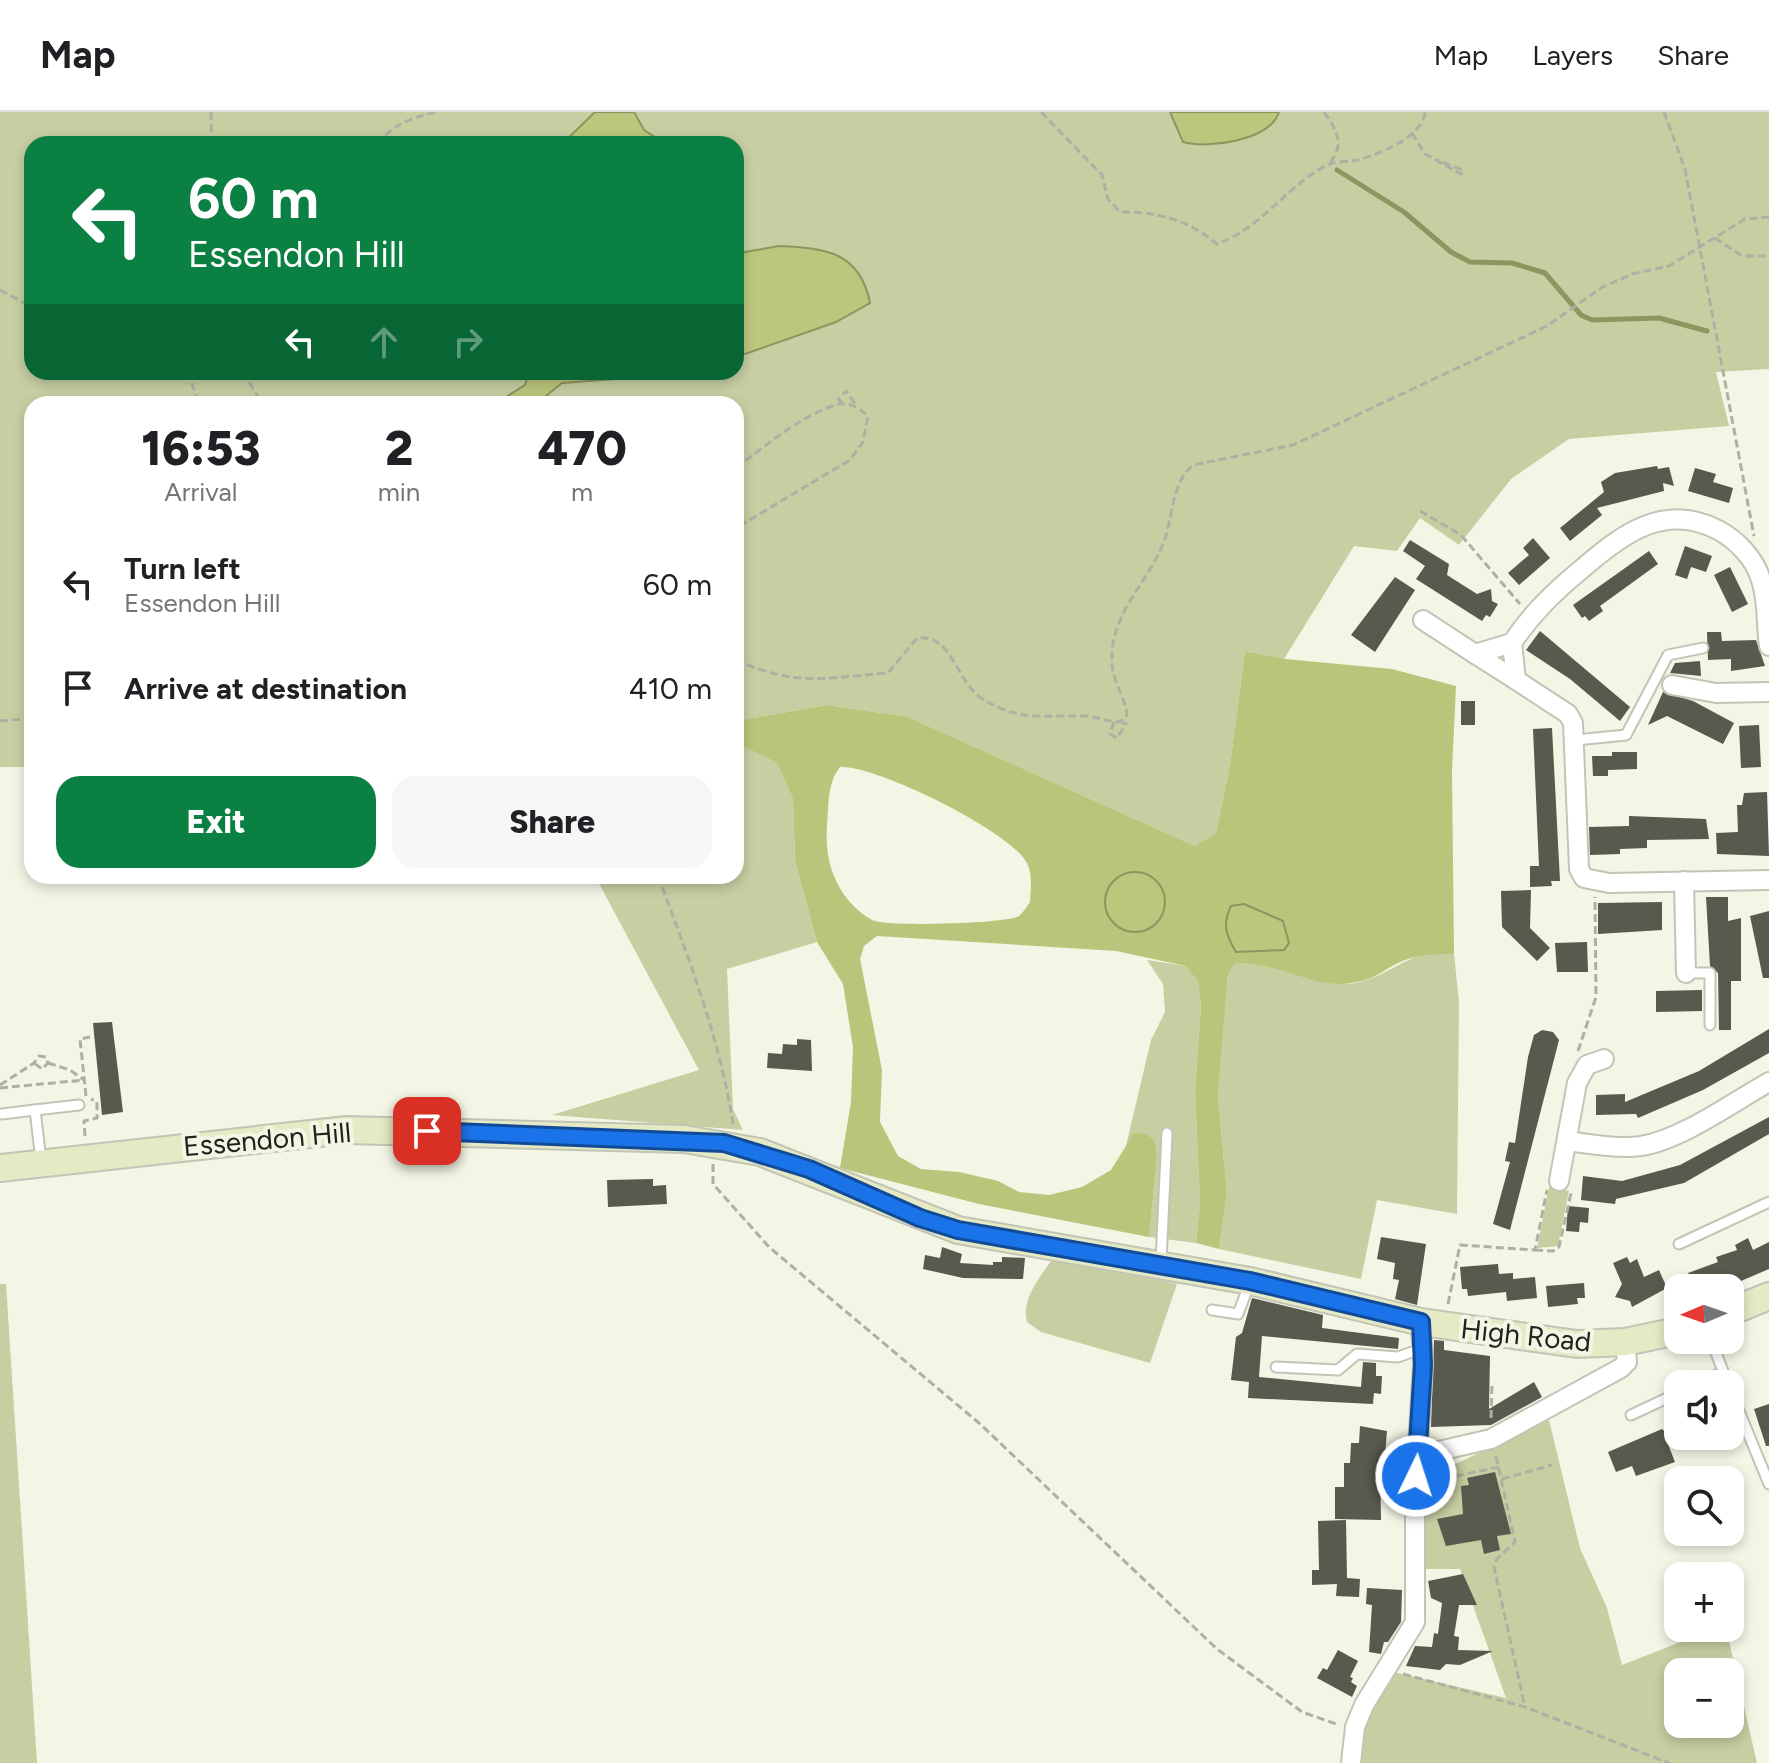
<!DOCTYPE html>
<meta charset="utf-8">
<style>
body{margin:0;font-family:Figtree,sans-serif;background:#f6f6f6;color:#202124;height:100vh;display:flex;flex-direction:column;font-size:30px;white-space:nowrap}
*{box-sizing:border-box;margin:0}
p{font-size:26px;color:#757577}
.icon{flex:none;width:44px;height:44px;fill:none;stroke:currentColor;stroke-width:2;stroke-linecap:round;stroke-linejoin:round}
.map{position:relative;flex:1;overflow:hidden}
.sheet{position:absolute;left:24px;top:284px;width:720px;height:488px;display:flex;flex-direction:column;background:#fff;border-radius:24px;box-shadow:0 4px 12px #0003}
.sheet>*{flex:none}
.guide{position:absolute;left:24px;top:24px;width:720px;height:244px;border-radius:24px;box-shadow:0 4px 12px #0003;background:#0b8043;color:#fff;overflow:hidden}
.needle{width:52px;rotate:268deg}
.tools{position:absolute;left:1664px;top:1162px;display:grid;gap:16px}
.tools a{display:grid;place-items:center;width:80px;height:80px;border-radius:16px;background:#fff;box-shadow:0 4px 12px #0003;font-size:40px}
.pin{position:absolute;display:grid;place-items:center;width:68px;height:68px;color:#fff;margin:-34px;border-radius:16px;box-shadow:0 4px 12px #0006}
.me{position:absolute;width:88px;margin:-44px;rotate:4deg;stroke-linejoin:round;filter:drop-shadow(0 0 6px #0008)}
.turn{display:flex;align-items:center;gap:28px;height:168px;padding:0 32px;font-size:36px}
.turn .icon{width:104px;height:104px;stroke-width:2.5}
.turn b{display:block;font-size:56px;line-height:68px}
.lanes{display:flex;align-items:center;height:76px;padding:0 32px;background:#0003;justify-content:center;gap:40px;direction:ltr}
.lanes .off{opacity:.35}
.eta{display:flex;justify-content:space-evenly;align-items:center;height:136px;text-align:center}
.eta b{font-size:48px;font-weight:800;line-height:56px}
.primary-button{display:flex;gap:16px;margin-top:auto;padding:16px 32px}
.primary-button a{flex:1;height:92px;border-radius:24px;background:#0b8043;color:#fff;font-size:32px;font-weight:800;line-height:92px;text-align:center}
.primary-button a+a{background:#f6f6f6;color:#202124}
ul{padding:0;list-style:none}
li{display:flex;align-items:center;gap:24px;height:104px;padding:0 32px}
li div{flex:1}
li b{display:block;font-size:30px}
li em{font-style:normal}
header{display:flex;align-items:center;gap:48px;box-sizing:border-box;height:112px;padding:0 40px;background:#fff;border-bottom:2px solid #e0e0e0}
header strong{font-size:38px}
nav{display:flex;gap:44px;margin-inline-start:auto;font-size:28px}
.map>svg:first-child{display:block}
.green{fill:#c7cea2;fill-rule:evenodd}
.forest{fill:#bac47a;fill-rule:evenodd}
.water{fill:#bcc67c;stroke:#8e955f;stroke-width:2}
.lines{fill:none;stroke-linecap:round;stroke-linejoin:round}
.stream{stroke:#8e955f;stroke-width:5}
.building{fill:#575a4c}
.service-casing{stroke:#c2c5b5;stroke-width:13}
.minor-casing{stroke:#c2c5b5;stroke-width:22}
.secondary-casing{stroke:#c2c5b5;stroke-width:30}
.path{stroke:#aeb0a3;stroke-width:3;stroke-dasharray:8 4;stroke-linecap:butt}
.service{stroke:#fff;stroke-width:9}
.minor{stroke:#fff;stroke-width:18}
.secondary{stroke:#e5e9c4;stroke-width:26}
.route-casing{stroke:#114b97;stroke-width:20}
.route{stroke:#1a73e8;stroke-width:14}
.labels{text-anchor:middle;stroke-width:8;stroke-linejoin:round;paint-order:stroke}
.street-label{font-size:28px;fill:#21221c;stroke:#f3f6e5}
</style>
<header>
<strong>Map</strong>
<nav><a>Map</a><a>Layers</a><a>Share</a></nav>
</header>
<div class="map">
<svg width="1769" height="1651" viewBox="0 0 1769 1651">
<rect width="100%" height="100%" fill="#f3f6e5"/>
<g class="green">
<path d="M0 0H1769V257L1716 260 1729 314 1569 327 1511 367 1459 433 1420 406 1397 439 1354 434 1284 547 1245 539 1230 653 1216 721 1195 734 908 605 827 593 736 609V292H32V655H0ZM32 32H736V260H32Z"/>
<polygon points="736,631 777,651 793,687 795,749 817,830 727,857 733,997 743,1018 552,1003 699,958 595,764 736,764"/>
<path d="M1423 842H1454L1459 890 1457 1102 1377 1088 1361 1167 1219 1137 1227 1081 1218 984 1228 863 1235 850C1272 849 1305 871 1341 872 1373 873 1394 852 1423 842Z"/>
<polygon points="1147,848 1186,854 1198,870 1201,893 1195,979 1200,1091 1196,1131 1149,1125 1157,1047 1126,1034 1151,928 1165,900 1163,872"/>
<polygon points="1549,1075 1569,1079 1558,1134 1537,1136"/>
<path d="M1053 1146 1177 1172 1150 1251 1041 1220 1027 1210C1021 1186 1040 1166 1053 1146Z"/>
<polygon points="0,1172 6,1172 37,1651 0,1651"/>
<path d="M1549 1308 1580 1436 1607 1496 1622 1553 1716 1516H1726L1757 1651H1357L1360 1618 1393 1560 1506 1586 1460 1457H1426L1421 1385 1430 1364ZM1678 1560H1730V1612H1678Z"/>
</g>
<path class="forest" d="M1245 539 1285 547 1392 557 1456 574 1452 659 1454 842C1437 842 1422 842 1405 848 1378 859 1378 869 1343 872 1311 874 1273 849 1235 851L1228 863 1218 984 1227 1081 1219 1137 1196 1131 1200 1091 1195 979 1201 893 1198 870 1186 854 1116 839 877 824 864 834 860 847 882 958 880 1010 898 1044 921 1057 959 1060 998 1069 1019 1080 1049 1083 1082 1075 1111 1058 1134 1021 1146 1022 1154 1028 1157 1047 1149 1125 979 1092 840 1056 851 990 853 935 843 872 817 830 795 749 793 687 777 651 736 631V609L827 593 908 605 1195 734 1216 721 1230 653ZM840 655C876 653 1005 717 1025 748 1033 759 1031 776 1030 790 1027 794 1023 801 1019 804 1007 812 884 815 872 808 838 788 824 752 827 714 829 692 827 672 840 655Z"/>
<g class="water">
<polygon points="595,0 634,0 644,18 666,32 562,32"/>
<path d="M1170 0H1279C1270 29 1207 37 1183 30Z"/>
<path d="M779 134C824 136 860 139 870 191L836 210 745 242H736V146L745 140Z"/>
<polygon points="529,260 622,260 616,267 562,271 536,292 495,292 525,273"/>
<circle cx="1135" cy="790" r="30"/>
<path d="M1244 792 1283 809 1289 831 1284 838 1236 840C1226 823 1222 813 1231 794Z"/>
</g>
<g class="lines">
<polyline class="stream" points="1337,58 1404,100 1451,140 1470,150 1512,151 1545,161 1581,203 1592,208 1659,206 1707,219"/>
</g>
<g class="building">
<polygon points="1657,354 1658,357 1669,355 1674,374 1663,371 1664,379 1597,396 1602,403 1570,429 1560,416 1604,380 1601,370 1615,361"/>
<polygon points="1695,356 1716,362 1713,370 1733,376 1729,391 1688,379"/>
<polygon points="1533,426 1550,446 1519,473 1508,461 1529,443 1523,436"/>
<polygon points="1410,428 1449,452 1447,463 1477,482 1491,477 1492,489 1498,492 1490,505 1486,503 1482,509 1416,467 1425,454 1403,439"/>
<polygon points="1685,434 1712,444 1706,460 1691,455 1687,467 1675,463"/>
<polygon points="1649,439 1658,452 1600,494 1603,499 1589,509 1585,504 1582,506 1573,493"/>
<polygon points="1730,455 1748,492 1732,500 1714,463"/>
<polygon points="1395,465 1415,478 1375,540 1351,523"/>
<polygon points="1540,519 1630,595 1620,609 1570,567 1526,538"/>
<polygon points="1707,520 1721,520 1722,529 1756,528 1765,554 1731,559 1731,547 1708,548"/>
<polygon points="1700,549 1701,564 1670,561 1675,551"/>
<polygon points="1663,580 1693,589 1734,611 1723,632 1667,604 1648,613"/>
<rect x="1461" y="589" width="14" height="24"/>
<polygon points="1759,613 1761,655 1741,656 1739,614"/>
<polygon points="1552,616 1560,769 1551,769 1552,774 1530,775 1530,754 1539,754 1533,617"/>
<polygon points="1612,640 1637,640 1637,657 1608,658 1608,664 1593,664 1592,644 1612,644"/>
<polygon points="1767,680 1769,744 1717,742 1716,721 1738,720 1737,693 1742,693 1744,681"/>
<polygon points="1629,704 1706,707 1709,727 1647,728 1647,736 1620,737 1620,742 1590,743 1589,715 1629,714"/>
<polygon points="1531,778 1530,816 1550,836 1537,849 1502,815 1501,779"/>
<polygon points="1706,785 1728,785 1728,809 1741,806 1741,869 1731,869 1731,918 1719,918 1718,861 1710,854"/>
<polygon points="1662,790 1662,818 1598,822 1598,791"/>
<polygon points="1769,799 1769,866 1763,866 1750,804"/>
<polygon points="1587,830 1588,860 1557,860 1555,831"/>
<polygon points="1702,878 1702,899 1656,900 1656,879"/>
<polygon points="112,910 123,1000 102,1003 93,911"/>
<polygon points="1769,917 1769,941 1703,978 1638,1006 1636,1002 1596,1003 1596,983 1625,982 1625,990 1699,959"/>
<polygon points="1542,918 1553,920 1559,928 1510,1118 1493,1112 1510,1050 1505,1049 1509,1030 1515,1031 1528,945 1534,923"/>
<polygon points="797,927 811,928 812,959 767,956 768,941 782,942 783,932 797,933"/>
<polygon points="1769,1005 1769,1022 1684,1071 1616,1087 1615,1092 1581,1088 1583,1064 1622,1069 1680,1053"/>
<polygon points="653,1067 653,1074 666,1073 667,1092 608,1095 607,1068"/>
<polygon points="1568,1094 1589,1096 1588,1111 1580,1110 1579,1120 1566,1119"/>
<polygon points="1381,1125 1426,1132 1417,1193 1395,1187 1399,1168 1393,1167 1395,1151 1377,1147"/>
<polygon points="1748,1126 1753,1138 1769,1130 1769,1157 1727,1175 1725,1170 1708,1176 1694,1176 1688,1161 1718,1150 1716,1145 1737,1138 1735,1133"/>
<polygon points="942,1135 962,1142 960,1151 993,1153 993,1150 1002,1150 1002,1145 1025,1146 1023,1167 963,1166 923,1157 925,1143 940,1146"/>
<polygon points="1627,1145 1630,1151 1637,1147 1644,1165 1659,1158 1667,1176 1632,1195 1630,1189 1615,1185 1622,1172 1613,1151"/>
<polygon points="1498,1152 1499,1162 1513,1161 1513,1167 1535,1165 1537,1186 1507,1189 1506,1180 1468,1184 1467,1177 1462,1177 1460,1155"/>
<polygon points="1584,1171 1585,1186 1577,1186 1578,1192 1548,1195 1546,1174"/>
<polygon points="1252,1186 1323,1203 1322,1216 1399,1226 1398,1237 1262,1224 1259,1265 1361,1275 1363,1250 1376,1251 1376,1264 1382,1264 1381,1282 1374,1281 1373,1292 1248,1286 1249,1270 1231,1268 1236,1225 1242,1221"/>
<polygon points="1434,1228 1444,1229 1444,1238 1490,1244 1489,1297 1534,1270 1542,1285 1491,1313 1431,1315"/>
<polygon points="1769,1292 1769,1334 1766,1334 1754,1297"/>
<polygon points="1360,1314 1387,1319 1385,1343 1380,1347 1381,1408 1335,1407 1335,1375 1344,1375 1344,1351 1350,1351 1351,1331 1359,1331"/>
<polygon points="1662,1317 1670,1324 1668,1332 1675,1350 1636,1364 1632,1354 1616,1360 1608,1340"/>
<polygon points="1495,1360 1511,1422 1497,1424 1500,1438 1484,1442 1481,1428 1446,1434 1437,1407 1463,1402 1461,1374 1469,1373 1467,1366"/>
<polygon points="1346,1408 1347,1466 1360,1467 1359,1485 1336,1484 1337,1472 1312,1473 1312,1458 1319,1458 1318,1409"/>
<polygon points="1463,1462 1477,1493 1459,1493 1454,1524 1459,1525 1458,1538 1493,1539 1460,1553 1446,1552 1440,1558 1406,1554 1415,1534 1432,1535 1434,1521 1438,1522 1442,1491 1431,1486 1428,1469"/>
<polygon points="1367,1476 1402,1478 1401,1510 1388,1530 1384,1530 1381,1542 1369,1540 1372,1493 1366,1492"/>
<polygon points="1338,1538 1358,1549 1350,1565 1353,1566 1351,1570 1357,1574 1352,1585 1317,1566 1323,1556 1327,1558"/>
</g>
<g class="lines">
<defs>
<g id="service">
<polyline points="1576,628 1626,623 1668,543 1703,536"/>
<polyline points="1686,861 1710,861 1710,913"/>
<polyline points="2,1002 35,998"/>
<polyline points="41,1048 35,998 79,993"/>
<polyline points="1679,1132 1769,1090"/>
<polyline points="1161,1149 1167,1021"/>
<polyline points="1212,1198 1238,1202 1250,1170"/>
<polyline points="1711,1228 1728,1272"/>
<polyline points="1276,1255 1338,1258 1357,1242 1398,1245 1423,1236"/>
<polyline points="1697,1272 1723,1260"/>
<polyline points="1730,1277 1769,1372"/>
<polyline points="1631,1303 1678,1281"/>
</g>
<g id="minor">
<polyline points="1423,508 1475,542 1512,531"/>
<polyline points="1512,531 1516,568 1568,602 1573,611 1579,757 1584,766 1609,771 1769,768"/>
<path d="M1512 531C1532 501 1555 479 1583 456 1622 422 1665 390 1718 418 1737 428 1755 447 1761 468 1768 488 1766 514 1769 534"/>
<polyline points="1475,542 1516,568"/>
<polyline points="1672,573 1716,581 1769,580"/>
<polyline points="1684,769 1686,861"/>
<path d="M1567 1029C1591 1032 1616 1037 1641 1034 1681 1028 1733 990 1769 970"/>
<polyline points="1559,1069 1577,971 1587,953 1604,947"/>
<polyline points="1417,1344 1491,1327 1621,1256 1627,1250 1625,1230"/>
<polyline points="1351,1651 1355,1615 1364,1593 1415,1510 1415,1384 1423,1253 1421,1210"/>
</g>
<g id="secondary">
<polyline points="0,1056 347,1018 684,1027 760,1040 958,1118 1250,1169 1421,1210 1577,1232 1625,1230 1678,1219"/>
<polyline points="1730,1200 1769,1184"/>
</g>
</defs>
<use href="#service" class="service-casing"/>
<use href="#minor" class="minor-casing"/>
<use href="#secondary" class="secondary-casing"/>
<g class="path">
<polyline points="211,0 212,32"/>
<path d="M1041 0 1102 63 1108 87 1120 100C1158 100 1187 107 1217 132 1262 116 1286 74 1327 53 1336 49 1348 50 1358 48 1379 42 1423 25 1425 0"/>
<path d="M1324 0C1338 20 1345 32 1329 52"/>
<polyline points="1664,0 1685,57 1754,424"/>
<polyline points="1412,21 1425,42 1461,62 1463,58 1437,48"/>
<path d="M377 32C394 12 412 5 438 0"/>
<polyline points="1715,126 1742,144 1769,144"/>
<polyline points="0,178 32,195"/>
<polyline points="187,260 200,292"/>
<polyline points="243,260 262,292"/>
<polyline points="842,291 838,287 846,279 857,294"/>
<path d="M736 356C764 335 805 300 840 292 851 290 860 297 868 304L863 330 850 348 736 416"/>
<polyline points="1420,399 1461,423 1520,492"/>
<path d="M736 548C797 575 824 566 888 561L917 526C952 521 956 569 981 586 1018 610 1043 603 1083 604 1096 604 1107 610 1120 610L1127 603C1125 585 1112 568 1112 550 1110 501 1147 472 1163 432 1174 405 1170 373 1193 353L1293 333 1547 214 1601 176 1632 162 1669 154 1745 107 1769 105"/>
<polyline points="0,609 32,606"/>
<polyline points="1114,610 1110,622 1117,626 1126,612 1122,611"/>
<path d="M658 764C688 844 720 927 733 1012"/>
<polyline points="1578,939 1596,885 1595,785"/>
<polyline points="48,951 70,958 84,968"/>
<polyline points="0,973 34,951 39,944 46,945 48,951 42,957 34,951"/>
<polyline points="0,976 84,968"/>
<polyline points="86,984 80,927 90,925"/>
<polyline points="85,1024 84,1009 97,1006 97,990 91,987"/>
<polyline points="713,1052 713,1072 769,1135 979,1311 1217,1537 1302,1600 1339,1613"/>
<polyline points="1535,1138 1553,1139 1559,1135 1571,1081"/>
<polyline points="1448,1192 1460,1133 1535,1138 1547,1078"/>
<polyline points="1491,1306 1492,1273"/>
<polyline points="1496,1344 1515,1430 1497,1447 1494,1455 1525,1595"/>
<polyline points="1456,1364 1499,1355"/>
<polyline points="1502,1367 1552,1353"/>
<polyline points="1403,1562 1525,1595 1669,1651"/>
</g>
<use href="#service" class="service"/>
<use href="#minor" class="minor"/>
<use href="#secondary" class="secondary"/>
</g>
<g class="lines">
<defs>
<polyline id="route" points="427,1019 724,1031 809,1057 920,1106 958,1118 1250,1169 1421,1210 1423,1253 1416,1364"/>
</defs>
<use href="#route" class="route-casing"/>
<use href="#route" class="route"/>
</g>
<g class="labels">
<g class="street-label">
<text transform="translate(267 1027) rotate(-5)" y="10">Essendon Hill</text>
<text transform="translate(1526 1223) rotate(6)" y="10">High Road</text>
</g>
</g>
</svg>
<div class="tools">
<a><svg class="needle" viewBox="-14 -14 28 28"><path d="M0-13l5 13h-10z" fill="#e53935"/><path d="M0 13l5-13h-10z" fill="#757577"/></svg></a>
<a><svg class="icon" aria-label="sound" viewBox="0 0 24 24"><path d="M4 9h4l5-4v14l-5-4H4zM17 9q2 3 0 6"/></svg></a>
<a><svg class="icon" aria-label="search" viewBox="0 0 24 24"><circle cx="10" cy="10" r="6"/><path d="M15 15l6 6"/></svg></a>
<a>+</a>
<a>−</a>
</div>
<div class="pin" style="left:427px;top:1019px;background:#d93025"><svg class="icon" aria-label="arrive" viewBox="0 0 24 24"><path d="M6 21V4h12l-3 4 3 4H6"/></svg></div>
<svg class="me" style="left:1416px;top:1364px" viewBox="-20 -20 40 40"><circle r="17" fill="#1a73e8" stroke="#fff" stroke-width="3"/><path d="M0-11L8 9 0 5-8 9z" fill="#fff"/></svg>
<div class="guide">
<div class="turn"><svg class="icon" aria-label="left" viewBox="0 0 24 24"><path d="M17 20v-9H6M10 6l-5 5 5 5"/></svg><div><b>60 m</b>Essendon Hill</div></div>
<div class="lanes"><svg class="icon" aria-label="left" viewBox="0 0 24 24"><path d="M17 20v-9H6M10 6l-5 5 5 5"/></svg><svg class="icon off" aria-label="ahead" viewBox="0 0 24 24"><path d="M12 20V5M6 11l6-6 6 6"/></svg><svg class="icon off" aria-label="right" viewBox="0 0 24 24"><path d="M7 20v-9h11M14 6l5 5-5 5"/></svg></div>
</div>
<section class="sheet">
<div class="eta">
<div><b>16:53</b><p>Arrival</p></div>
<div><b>2</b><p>min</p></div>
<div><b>470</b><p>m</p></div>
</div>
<ul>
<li><svg class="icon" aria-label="left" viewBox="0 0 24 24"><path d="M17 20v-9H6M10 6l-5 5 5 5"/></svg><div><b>Turn left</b><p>Essendon Hill</p></div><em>60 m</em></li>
<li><svg class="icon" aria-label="arrive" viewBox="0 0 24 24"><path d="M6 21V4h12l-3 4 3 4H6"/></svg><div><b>Arrive at destination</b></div><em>410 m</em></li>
</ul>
<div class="primary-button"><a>Exit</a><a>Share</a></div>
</section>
</div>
